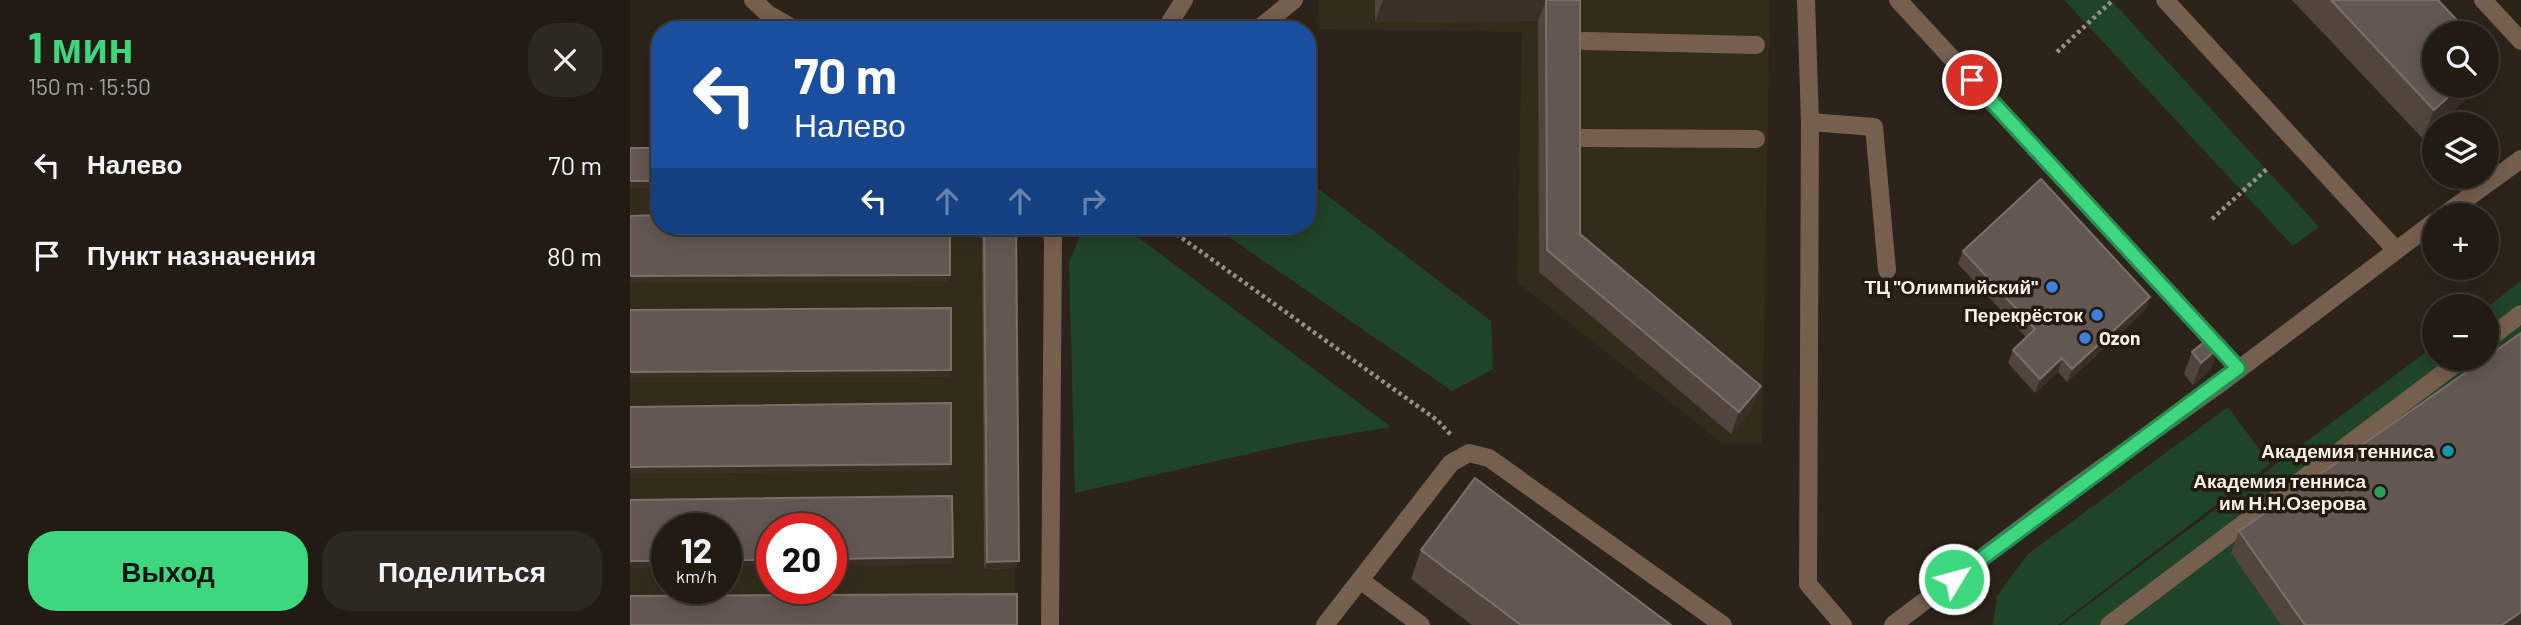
<!DOCTYPE html>
<html lang="ru">
<meta charset="utf-8">
<style>
body{margin:0;font-family:Barlow,sans-serif;background:#2d2822;color:#f1f3f6;height:100vh;display:flex;flex-direction:column;font-size:26px;white-space:nowrap}
*{box-sizing:border-box;margin:0}
p{font-size:23px;color:#a2a1a0}
.icon{flex:none;width:38px;height:38px;fill:none;stroke:currentColor;stroke-width:2;stroke-linecap:round;stroke-linejoin:round}
.map{position:relative;flex:1;overflow:hidden}
.details{display:flex;flex-direction:column;background:#211b14;width:630px}
.details>*{flex:none}
.hud{position:absolute;left:21px;top:21px;width:665px;height:214px;border-radius:28px;box-shadow:0 4px 18px #0003,0 0 0 2px #3e3934;background:#1a4fa0;color:#fff;overflow:hidden}
.buttons{position:absolute;left:1792px;top:21px;display:grid;gap:14px}
.buttons a{display:grid;place-items:center;width:77px;height:77px;border-radius:50%;background:#211b14;box-shadow:0 4px 18px #0003,0 0 0 2px #3e3934;font-size:35px}
.speed{position:absolute;left:21px;top:513px;display:flex;gap:14px;font-size:35px;font-weight:700;text-align:center}
.speed>*{display:grid;place-content:center;width:91px;height:91px;border-radius:50%;background:#211b14;box-shadow:0 4px 18px #0003,0 0 0 2px #3e3934;line-height:1}
.speed small{font-size:18px;font-weight:400}
.speed .limit{border:10px solid #d22;background:#fff;color:#111}
.pin{position:absolute;display:grid;place-items:center;width:60px;height:60px;color:#fff;margin:-30px;border:4px solid #fff;border-radius:50%;box-shadow:0 2px 7px #0007}
.me{position:absolute;width:77px;margin:-38px;rotate:53deg;stroke-linejoin:round;filter:drop-shadow(0 0 5px #0008)}
.turn{display:flex;align-items:center;gap:24px;height:147px;padding:0 28px;font-size:32px}
.turn .icon{width:91px;height:91px;stroke-width:2.5}
.turn b{display:block;font-size:49px;line-height:60px}
.lanes{display:flex;align-items:center;height:66px;padding:0 28px;background:#0003;justify-content:center;gap:35px;direction:ltr}
.lanes .off{opacity:.35}
.round{display:grid;place-items:center;flex:none;width:74px;height:74px;border-radius:28px;background:#2d2822}
.overview{display:flex;align-items:center;justify-content:space-between;height:119px;padding:0 28px}
h1{font-size:42px;font-weight:700;line-height:52px;color:#3cd77e}
.primary-button{display:flex;gap:14px;margin-top:auto;padding:14px 28px}
.primary-button a{flex:1;height:80px;border-radius:28px;background:#3cd77e;color:#111;font-size:28px;font-weight:700;line-height:80px;text-align:center}
.primary-button a+a{background:#2d2822;color:#f1f3f6}
ul{padding:0;list-style:none}
li{display:flex;align-items:center;gap:21px;height:91px;padding:0 28px}
li div{flex:1}
li b{display:block;font-size:26px}
li em{font-style:normal}
main{display:flex;flex:1;min-height:0}
.map>svg:first-child{display:block}
.industrial{fill:#342c1b;fill-rule:evenodd}
.green{fill:#204427}
.lines{fill:none;stroke-linecap:round;stroke-linejoin:round}
.path{stroke:#968f87;stroke-width:4.5;stroke-dasharray:3.5 3.5;stroke-linecap:butt}
.minor{stroke:#755f4e;stroke-width:18}
.wall{fill:#52453e}
.shaded-wall{fill:#3b3028}
.building{fill:#635851;stroke:#7b7069;stroke-width:2}
.route-casing{stroke:#278c52;stroke-width:18}
.route{stroke:#3cd77e;stroke-width:12}
.shop-dot{fill:#3f7fe0;stroke:#231a11;stroke-width:2.5}
.culture-dot{fill:#0f9aa8;stroke:#231a11;stroke-width:2.5}
.leisure-dot{fill:#2e9e5b;stroke:#231a11;stroke-width:2.5}
.labels{text-anchor:middle;stroke-width:7;stroke-linejoin:round;paint-order:stroke}
.poi-label{font-size:19px;font-weight:bold;fill:#f8f2eb;stroke:#231a11;text-anchor:end}
</style>
<main>
<section class="details">
<div class="overview"><div><h1>1 мин</h1><p>150 m · 15:50</p></div><a class="round"><svg class="icon" aria-label="close" viewBox="0 0 24 24"><path d="M6 6l12 12M18 6L6 18"/></svg></a></div>
<ul>
<li><svg class="icon" aria-label="left" viewBox="0 0 24 24"><path d="M17 20v-9H6M10 6l-5 5 5 5"/></svg><div><b>Налево</b></div><em>70 m</em></li>
<li><svg class="icon" aria-label="arrive" viewBox="0 0 24 24"><path d="M6 21V4h12l-3 4 3 4H6"/></svg><div><b>Пункт назначения</b></div><em>80 m</em></li>
</ul>
<div class="primary-button"><a>Выход</a><a>Поделиться</a></div>
</section>
<div class="map">
<svg width="1891" height="625" viewBox="0 0 1891 625">
<rect width="100%" height="100%" fill="#2c241a"/>
<g class="industrial">
<polygon points="689,0 1140,0 1132,443 1092,443 887,282 892,32 689,29"/>
<path d="M0 155H30V226H383L385 625H0ZM37 528H96V588H37ZM142 528H201V588H142Z"/>
</g>
<g class="green">
<polygon points="1434,0 1481,0 1689,227 1663,246"/>
<polygon points="677,180 861,321 863,369 822,391 583,226 677,226"/>
<polygon points="454,226 493,226 761,427 666,443 445,493 439,262"/>
<polygon points="1891,281 1891,625 1431,625 1804,346 1804,359 1857,359 1857,307"/>
<polygon points="1598,407 1640,464 1428,625 1363,625 1367,596 1398,554"/>
</g>
<g class="lines">
<g class="path">
<polyline points="1427,52 1483,0"/>
<polyline points="1582,219 1638,168"/>
<polyline points="535,226 807,420 821,435"/>
</g>
<g class="minor">
<polyline points="123,0 138,14 166,30"/>
<polyline points="1176,0 1180,122 1178,584 1213,625"/>
<polyline points="1268,0 1608,368"/>
<polyline points="1535,0 1766,250"/>
<polyline points="1853,0 1891,41"/>
<polyline points="535,30 554,0"/>
<polyline points="627,30 664,0"/>
<polyline points="954,41 1126,45"/>
<polyline points="1180,122 1244,127 1257,270"/>
<polyline points="953,138 1126,139"/>
<polyline points="1814,215 1891,159"/>
<polyline points="420,226 423,239 420,625"/>
<polyline points="1857,340 1891,314"/>
<polyline points="730,580 791,625"/>
<polyline points="695,625 821,463 839,453 859,458 1093,625"/>
<polyline points="1263,625 1444,488 1588,385 1804,222"/>
<polyline points="1479,625 1832,359"/>
</g>
</g>
<g class="wall">
<polygon points="745,0 950,0 950,234 1123,408 1101,434 909,272 908,21 745,22"/>
<polygon points="1662,0 1808,0 1850,86 1793,139"/>
<polygon points="352,226 386,226 386,568 354,569"/>
<polygon points="1333,251 1520,297 1515,310 1437,382 1428,372 1405,393 1378,363 1383,350 1396,337 1328,264"/>
<polygon points="1562,352 1581,369 1563,385 1554,374"/>
<polygon points="1609,531 1891,625 1651,625 1601,553"/>
<polygon points="791,550 1041,625 842,625 781,579"/>
</g>
<g class="shaded-wall">
<polygon points="753,0 916,0 908,21 745,22"/>
<polygon points="1830,86 1850,86 1809,124 1804,124 1804,129 1793,139 1804,110"/>
<rect x="0" y="181" width="30" height="7"/>
<polygon points="320,275 317,282 0,283 0,276"/>
<polygon points="1520,297 1515,310 1437,382 1442,369"/>
<polygon points="1589,347 1581,369 1563,385 1571,363"/>
<polygon points="1432,358 1428,372 1405,393 1410,379"/>
<polygon points="321,370 319,377 0,378 0,372"/>
<polygon points="1131,386 1123,408 1101,434 1109,412"/>
<polygon points="321,464 319,471 0,474 0,467"/>
<polygon points="323,557 321,564 201,566 201,559"/>
<rect x="96" y="560" width="46" height="7"/>
<rect x="0" y="561" width="37" height="7"/>
<polygon points="389,561 386,568 354,569 357,562"/>
<polygon points="1891,612 1891,625 1872,625"/>
</g>
<g class="building">
<polygon points="916,0 950,0 950,234 1131,386 1109,412 917,250"/>
<polygon points="1701,0 1808,0 1839,33 1804,33 1804,86 1830,86 1804,110"/>
<polygon points="1857,52 1861,56 1857,60"/>
<rect x="0" y="148" width="30" height="33"/>
<polygon points="1411,179 1520,297 1442,369 1432,358 1410,379 1383,350 1405,329 1333,251"/>
<polygon points="30,215 30,226 320,226 320,275 0,276 0,216"/>
<polygon points="354,226 386,226 389,561 357,562"/>
<polygon points="321,308 321,370 0,372 0,310"/>
<polygon points="1891,333 1891,612 1872,625 1675,625 1609,531 1855,359 1857,359 1857,357"/>
<polygon points="1580,337 1589,347 1571,363 1562,352"/>
<polygon points="321,403 321,464 0,467 0,407"/>
<polygon points="845,478 1041,625 891,625 791,550"/>
<polygon points="322,496 323,557 201,559 201,528 142,528 142,560 96,560 96,528 37,528 37,561 0,561 0,500"/>
<polygon points="387,594 387,625 0,625 0,596"/>
</g>
<g class="lines">
<defs>
<polyline id="route" points="1324,579 1608,368 1342,80"/>
</defs>
<use href="#route" class="route-casing"/>
<use href="#route" class="route"/>
</g>
<g class="shop-dot">
<circle cx="1422" cy="287" r="7"/>
<circle cx="1467" cy="315" r="7"/>
<circle cx="1455" cy="338" r="7"/>
</g>
<circle class="culture-dot" cx="1818" cy="451" r="7"/>
<circle class="leisure-dot" cx="1750" cy="492" r="7"/>
<g class="labels">
<g class="poi-label">
<text x="1408" y="294">ТЦ "Олимпийский"</text>
<text x="1453" y="322">Перекрёсток</text>
<text x="1469" y="345" text-anchor="start">Ozon</text>
<text x="1804" y="458">Академия тенниса</text>
<text x="1736" y="488">Академия тенниса<tspan x="1736" dy="22">им Н.Н.Озерова</tspan></text>
</g>
</g>
</svg>
<div class="buttons">
<a><svg class="icon" aria-label="search" viewBox="0 0 24 24"><circle cx="10" cy="10" r="6"/><path d="M15 15l6 6"/></svg></a>
<a><svg class="icon" aria-label="layers" viewBox="0 0 24 24"><path d="M12 4l9 5-9 5-9-5zM3 14l9 5 9-5"/></svg></a>
<a>+</a>
<a>−</a>
</div>
<div class="speed"><div>12<small>km/h</small></div><div class="limit">20</div></div>
<div class="pin" style="left:1342px;top:80px;background:#d93025"><svg class="icon" aria-label="arrive" viewBox="0 0 24 24"><path d="M6 21V4h12l-3 4 3 4H6"/></svg></div>
<svg class="me" style="left:1324px;top:579px" viewBox="-20 -20 40 40"><circle r="17" fill="#3cd77e" stroke="#fff" stroke-width="3"/><path d="M0-11L8 9 0 5-8 9z" fill="#fff"/></svg>
<div class="hud">
<div class="turn"><svg class="icon" aria-label="left" viewBox="0 0 24 24"><path d="M17 20v-9H6M10 6l-5 5 5 5"/></svg><div><b>70 m</b>Налево</div></div>
<div class="lanes"><svg class="icon" aria-label="left" viewBox="0 0 24 24"><path d="M17 20v-9H6M10 6l-5 5 5 5"/></svg><svg class="icon off" aria-label="ahead" viewBox="0 0 24 24"><path d="M12 20V5M6 11l6-6 6 6"/></svg><svg class="icon off" aria-label="ahead" viewBox="0 0 24 24"><path d="M12 20V5M6 11l6-6 6 6"/></svg><svg class="icon off" aria-label="right" viewBox="0 0 24 24"><path d="M7 20v-9h11M14 6l5 5-5 5"/></svg></div>
</div>
</div>
</main>
